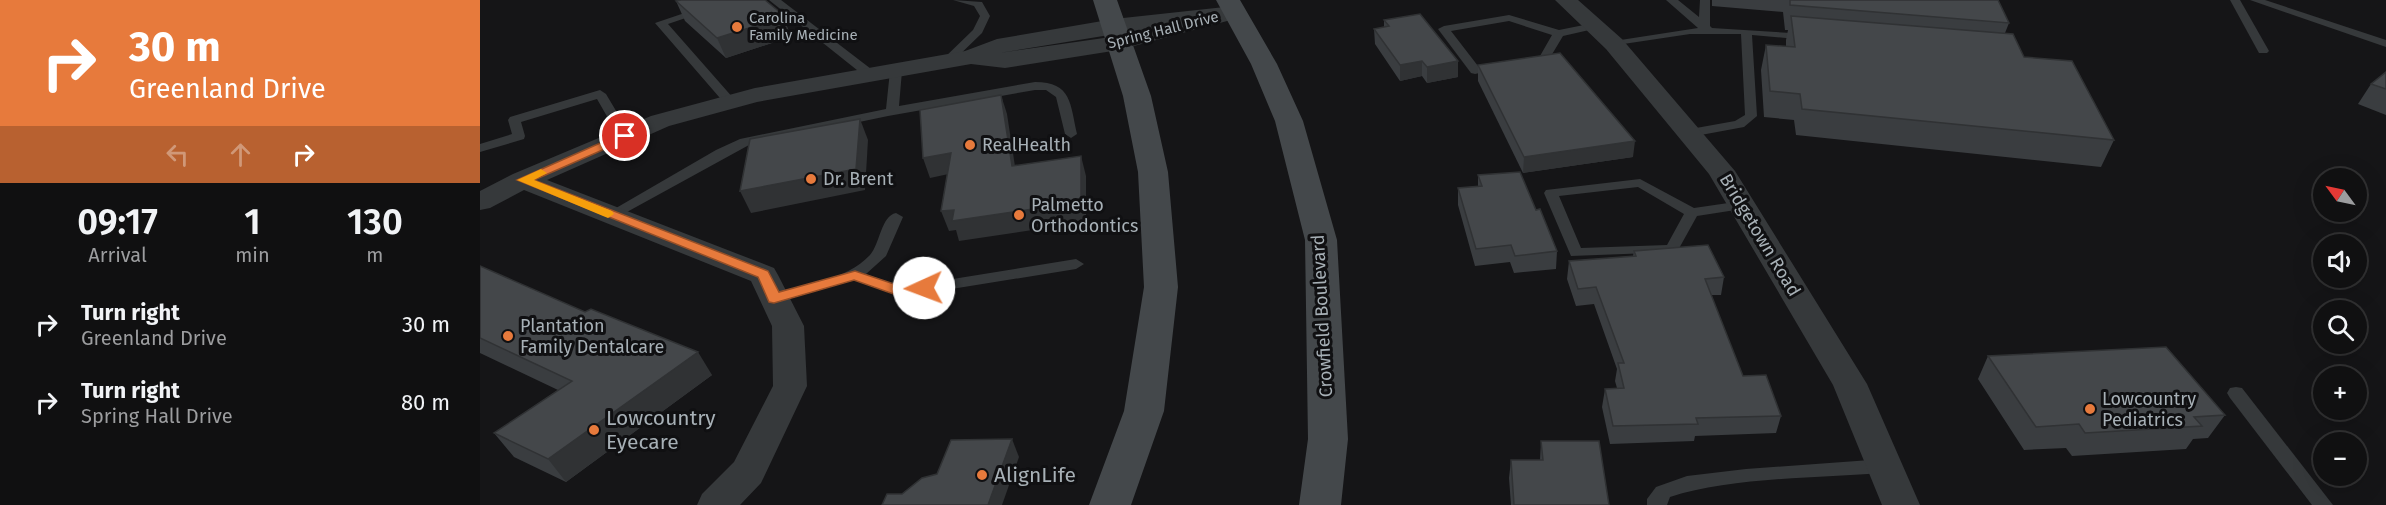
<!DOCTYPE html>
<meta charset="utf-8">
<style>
body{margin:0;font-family:"Fira Sans",sans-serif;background:#19191a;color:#f1f3f6;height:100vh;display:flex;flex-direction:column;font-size:22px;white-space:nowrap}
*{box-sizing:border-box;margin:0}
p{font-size:20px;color:#9c9d9f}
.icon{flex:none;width:33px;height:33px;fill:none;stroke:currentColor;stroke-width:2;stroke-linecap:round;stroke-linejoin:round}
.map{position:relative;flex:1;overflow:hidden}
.side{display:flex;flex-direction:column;background:#101011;width:480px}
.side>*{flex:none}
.banner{background:#e77a3c;color:#fff;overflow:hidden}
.needle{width:39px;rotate:303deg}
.fabs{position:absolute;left:1833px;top:168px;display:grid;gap:12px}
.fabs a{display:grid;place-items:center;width:54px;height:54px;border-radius:50%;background:#101011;box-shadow:0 6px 24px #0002,0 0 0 2px #303031;font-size:30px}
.pin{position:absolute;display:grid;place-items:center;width:51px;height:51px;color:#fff;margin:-26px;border:3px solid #fff;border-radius:50%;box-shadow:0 2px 6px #0007}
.me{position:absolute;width:66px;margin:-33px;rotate:268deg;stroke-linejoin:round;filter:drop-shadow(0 0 4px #0008)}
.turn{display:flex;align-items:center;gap:21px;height:126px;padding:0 30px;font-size:27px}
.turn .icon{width:78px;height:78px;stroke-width:2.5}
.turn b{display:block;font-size:42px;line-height:51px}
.lanes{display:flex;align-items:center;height:57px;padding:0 30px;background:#0003;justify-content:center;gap:30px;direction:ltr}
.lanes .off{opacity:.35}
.eta{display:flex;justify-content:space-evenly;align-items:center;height:102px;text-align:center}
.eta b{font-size:36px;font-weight:600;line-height:42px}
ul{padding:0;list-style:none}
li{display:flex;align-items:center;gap:18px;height:78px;padding:0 30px}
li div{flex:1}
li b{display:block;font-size:22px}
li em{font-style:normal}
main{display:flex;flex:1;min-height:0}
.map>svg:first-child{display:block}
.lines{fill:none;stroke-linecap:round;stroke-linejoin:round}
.lane{fill:#36393b;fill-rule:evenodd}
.street{fill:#36393b;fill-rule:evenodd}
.secondary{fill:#44484b;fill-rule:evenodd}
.wall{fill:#3a3d40}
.shaded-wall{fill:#303234}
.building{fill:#44474a;stroke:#303234;stroke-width:1.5}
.route{fill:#e77a3c;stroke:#964f27;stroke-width:1.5}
.slow{fill:#f59e0b}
.poi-dot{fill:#e77a3c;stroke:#101012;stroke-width:2}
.labels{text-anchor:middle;stroke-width:6;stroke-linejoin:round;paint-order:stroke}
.far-poi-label{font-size:15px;fill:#a7b0b6;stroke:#101012;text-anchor:start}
.far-street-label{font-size:15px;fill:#a7b0b6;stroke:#101012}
.poi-label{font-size:18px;fill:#a7b0b6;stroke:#101012;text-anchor:start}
.street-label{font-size:18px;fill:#a7b0b6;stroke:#101012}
.near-poi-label{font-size:21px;fill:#a7b0b6;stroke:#101012;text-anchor:start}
</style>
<main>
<section class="side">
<div class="banner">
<div class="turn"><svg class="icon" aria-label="right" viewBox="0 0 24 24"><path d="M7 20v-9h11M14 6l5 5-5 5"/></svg><div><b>30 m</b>Greenland Drive</div></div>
<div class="lanes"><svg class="icon off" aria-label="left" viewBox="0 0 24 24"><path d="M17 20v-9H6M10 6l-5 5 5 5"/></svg><svg class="icon off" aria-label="ahead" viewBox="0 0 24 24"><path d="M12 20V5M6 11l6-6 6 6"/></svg><svg class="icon" aria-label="right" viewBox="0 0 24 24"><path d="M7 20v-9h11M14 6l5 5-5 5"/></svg></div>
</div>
<div class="eta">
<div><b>09:17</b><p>Arrival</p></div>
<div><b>1</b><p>min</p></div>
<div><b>130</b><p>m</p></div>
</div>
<ul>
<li><svg class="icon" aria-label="right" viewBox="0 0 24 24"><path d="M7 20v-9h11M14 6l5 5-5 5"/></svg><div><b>Turn right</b><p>Greenland Drive</p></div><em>30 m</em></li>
<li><svg class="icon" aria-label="right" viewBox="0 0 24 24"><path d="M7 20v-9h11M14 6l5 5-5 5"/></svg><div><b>Turn right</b><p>Spring Hall Drive</p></div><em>80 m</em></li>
</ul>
</section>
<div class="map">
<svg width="1906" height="505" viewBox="0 0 1906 505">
<rect width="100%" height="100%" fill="#151517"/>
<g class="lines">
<g class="lane">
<polygon points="243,0 259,0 188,24 254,99 256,102 250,106 246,105 175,23"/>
<polygon points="289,0 301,0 395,72 395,78 387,78"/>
<polygon points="473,0 502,2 510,16 502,33 470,64 466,66 460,62 493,30 500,16 494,6"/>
<polygon points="1186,0 1198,0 1219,17 1220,0 1230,0 1230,26 1232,28 1328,34 1334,37 1328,40 1272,35 1277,116 1264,127 1210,137 1205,136 1204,133 1205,130 1255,121 1265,115 1261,34 1210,34 1130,46 1128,44 1134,41 1218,28"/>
<polygon points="1750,0 1760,0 1789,51 1787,53 1779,53"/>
<polygon points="1770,0 1785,0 1906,40 1906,47"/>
<polygon points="1029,15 1079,30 1114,23 1120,26 1118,28 1083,36 1068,61 1047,63 1047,59 1060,56 1072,35 1029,21 971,31 998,66 1018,62 1024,66 1022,68 995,74 991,73 958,29 964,26"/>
<path d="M416 67 422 71 419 106 555 82C592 82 590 104 597 134L591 138 585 134 576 97 566 90H555L408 116 269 145 136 218 131 219 124 215 236 150 260 139 406 109 410 71Z"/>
<polygon points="120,90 126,94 151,136 150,139 140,139 117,99 41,122 45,136 44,139 0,152 0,144 32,134 28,120 30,117"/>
<path d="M1160 179 1214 208 1262 201 1269 205 1262 209 1217 216 1197 252 1091 256 1064 193 1066 190ZM1158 187 1204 214 1187 245 1101 248 1079 196Z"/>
<path d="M416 213 423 217 406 256 386 274 423 287 596 259 604 264 596 269 422 297 374 280 294 303 288 302 286 298 288 294C322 285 366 281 390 255 400 244 401 216 416 213Z"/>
<polygon points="1756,387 1762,388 1853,505 1832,505 1750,398 1747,393 1750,388"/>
<path d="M1404 459 1411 461 1413 466 1411 471 1404 473C1339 478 1250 477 1190 497L1187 505H1167V499L1176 487 1207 476 1266 469Z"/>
</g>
<g class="street">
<polygon points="1075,0 1098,0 1142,39 1255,171 1387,384 1440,505 1402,505 1353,385 1229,174 1126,49"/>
<path d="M754 6 762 7 765 12 762 17 639 50 525 68 491 64 277 102 189 126 67 180 294 268 298 275 324 326 327 386 281 483 260 505H217L222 494 254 462 293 386 292 326 271 281 44 190 10 208 0 210V191L33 174 171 116 275 88 485 51 517 39 634 19ZM666 29 638 36 519 53Z"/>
</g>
<g class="secondary">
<polygon points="613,0 637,0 671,96 688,172 698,287 684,411 651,505 609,505 644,411 664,287 658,172 643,96"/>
<polygon points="736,0 760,0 797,64 823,121 857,240 868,439 861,505 819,505 828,439 825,240 795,121 771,64"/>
</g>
</g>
<g class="wall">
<polygon points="1232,0 1518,0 1529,23 1525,33 1544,57 1634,140 1621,167 1316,135 1314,120 1284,117 1281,70 1286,45 1306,47 1306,40 1308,30 1305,30 1303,12 1232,6"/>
<polygon points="196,1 302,14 310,34 308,34 310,37 246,58 205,21"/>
<polygon points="904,20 978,77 947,83 942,76 920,81 895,44 894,29 904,27"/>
<polygon points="998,65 1153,157 1043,173 998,81"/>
<polygon points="1906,72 1906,115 1878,104 1891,84"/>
<polygon points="998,175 1056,210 1077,251 1076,269 1034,273 1030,262 995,266 978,205 978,188 998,186"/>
<polygon points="1154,251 1244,277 1241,295 1231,295 1263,376 1301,416 1296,433 1215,436 1214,441 1130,444 1122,407 1125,389 1137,388 1135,381 1137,369 1114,304 1096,306 1087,279 1089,261 1153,256"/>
<polygon points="0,266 232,375 86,482 34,457 14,433 78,390 0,353"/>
<polygon points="1508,356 1745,415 1728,438 1713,439 1706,449 1592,456 1586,448 1544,450 1498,379"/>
<polygon points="1061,441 1129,505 1031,505 1029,478 1031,460 1060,460"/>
</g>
<g class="shaded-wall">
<polygon points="302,14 310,34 308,34 310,37 246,58 237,38"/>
<polygon points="942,61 942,76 920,81 920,65"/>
<polygon points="978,61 978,77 947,83 947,67"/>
<polygon points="521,95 527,114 538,186 532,166"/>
<polygon points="380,119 388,140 385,190 271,213 260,191"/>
<polygon points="1155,141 1153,157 1043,173 1044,157"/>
<polygon points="471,153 478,172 450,178 443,158"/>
<polygon points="601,156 606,176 606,222 479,241 476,230 469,231 461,211 474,210"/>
<polygon points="218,352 232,375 86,482 68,459"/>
<polygon points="532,439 539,457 522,505 508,505"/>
</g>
<g class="building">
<polygon points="201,0 285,0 302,14 299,15 301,18 237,38 196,1"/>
<polygon points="1310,0 1518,0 1529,23 1310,5"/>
<polygon points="940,14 978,61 947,67 942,61 920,65 894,29 909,26 904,20"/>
<polygon points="1311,16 1533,34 1544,57 1592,61 1634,140 1322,109 1320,94 1290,91 1286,45 1315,47"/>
<polygon points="1080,53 1155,141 1044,157 998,65"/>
<polygon points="1906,72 1906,89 1891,84"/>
<polygon points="521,95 532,166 601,156 601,202 472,221 474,210 461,211 471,153 443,158 440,110"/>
<polygon points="380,119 376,169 260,191 270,139"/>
<polygon points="1040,172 1056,210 1060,209 1077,251 1035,256 1031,245 996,249 978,188 1002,186 998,175"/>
<polygon points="1228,245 1244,277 1225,279 1263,376 1286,375 1301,416 1216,418 1218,424 1133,426 1125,389 1144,388 1138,363 1144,363 1116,287 1098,289 1089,261 1156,256 1154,251"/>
<polygon points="0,266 105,312 111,309 218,352 68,459 14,433 92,381 0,338"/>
<polygon points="1686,347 1745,415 1714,417 1722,426 1605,433 1599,424 1556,427 1508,356"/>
<polygon points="532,439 508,505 402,505 407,494 422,494 442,478 457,474 471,440"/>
<polygon points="1061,441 1119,441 1129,505 1034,505 1031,460 1063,460"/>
</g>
<polygon class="route" points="145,132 150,133 150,138 54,180 288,271 299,292 375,271 423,287 444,284 451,288 449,292 422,297 374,280 294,303 289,302 278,277 37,180"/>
<polygon class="slow" points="61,169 67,173 54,180 132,211 134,214 128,218 123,216 37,180"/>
<g class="poi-dot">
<circle cx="257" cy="27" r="6"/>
<circle cx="490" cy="145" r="6"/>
<circle cx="331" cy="179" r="6"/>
<circle cx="539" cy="215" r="6"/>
<circle cx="28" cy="336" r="6"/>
<circle cx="1610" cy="409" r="6"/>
<circle cx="114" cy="430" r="6"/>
<circle cx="502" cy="475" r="6"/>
</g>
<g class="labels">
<g class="far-poi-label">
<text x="269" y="23">Carolina<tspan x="269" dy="17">Family Medicine</tspan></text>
</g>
<g class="far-street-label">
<text transform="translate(683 30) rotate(-14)" y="5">Spring Hall Drive</text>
</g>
<g class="poi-label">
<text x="502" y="151">RealHealth</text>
<text x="343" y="185">Dr. Brent</text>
<text x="551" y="211">Palmetto<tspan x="551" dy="21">Orthodontics</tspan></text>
<text x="40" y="332">Plantation<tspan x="40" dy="21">Family Dentalcare</tspan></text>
<text x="1622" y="405">Lowcountry<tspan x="1622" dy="21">Pediatrics</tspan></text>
</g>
<g class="street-label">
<text transform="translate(1280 235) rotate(59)" y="6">Bridgetown Road</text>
<text transform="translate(842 316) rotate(-93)" y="6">Crowfield Boulevard</text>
</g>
<g class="near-poi-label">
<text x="126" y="425">Lowcountry<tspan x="126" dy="24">Eyecare</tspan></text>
<text x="514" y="482">AlignLife</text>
</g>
</g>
</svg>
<div class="fabs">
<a><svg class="needle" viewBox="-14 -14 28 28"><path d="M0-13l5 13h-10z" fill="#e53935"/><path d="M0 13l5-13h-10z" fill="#9c9d9f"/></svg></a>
<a><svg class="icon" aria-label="sound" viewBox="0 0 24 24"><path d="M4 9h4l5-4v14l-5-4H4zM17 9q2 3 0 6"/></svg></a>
<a><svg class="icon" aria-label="search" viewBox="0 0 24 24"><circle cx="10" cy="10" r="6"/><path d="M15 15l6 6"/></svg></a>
<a>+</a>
<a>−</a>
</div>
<div class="pin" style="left:145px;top:136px;background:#d93025"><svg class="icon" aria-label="arrive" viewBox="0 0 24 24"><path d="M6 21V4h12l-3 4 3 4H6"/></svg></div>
<svg class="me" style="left:444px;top:288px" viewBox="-20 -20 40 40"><circle r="19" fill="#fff"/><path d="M0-13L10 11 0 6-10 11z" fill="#e77a3c"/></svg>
</div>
</main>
